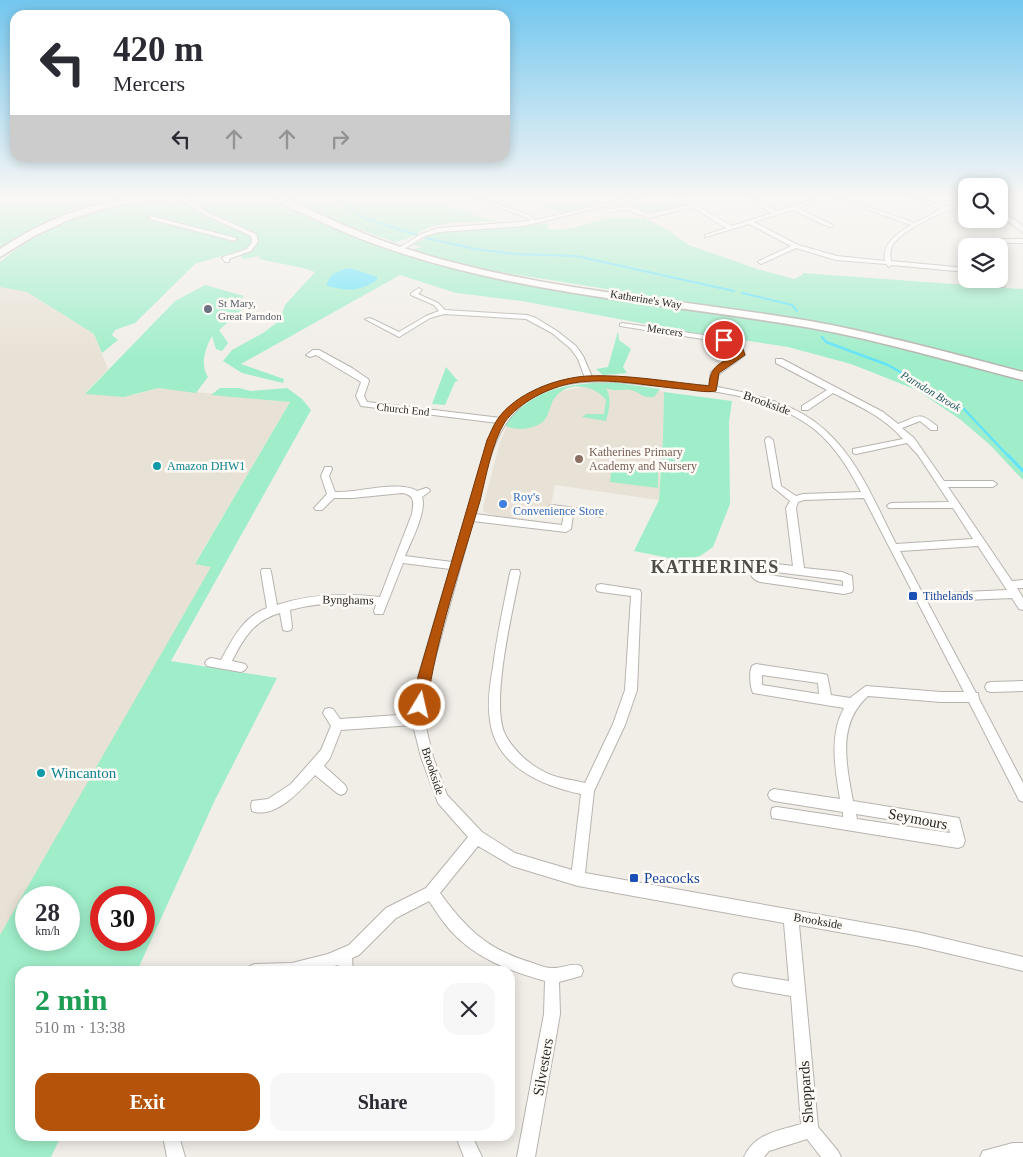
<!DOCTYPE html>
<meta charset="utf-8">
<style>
body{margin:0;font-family:Georgia,serif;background:#f7f7f7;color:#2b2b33;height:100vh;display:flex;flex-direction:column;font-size:19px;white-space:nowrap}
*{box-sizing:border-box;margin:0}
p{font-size:16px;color:#7c7c81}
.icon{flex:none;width:28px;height:28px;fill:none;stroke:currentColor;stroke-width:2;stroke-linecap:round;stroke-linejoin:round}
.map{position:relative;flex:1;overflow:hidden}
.side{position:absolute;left:15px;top:966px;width:500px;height:175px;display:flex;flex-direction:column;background:#fff;border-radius:15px;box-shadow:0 2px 12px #0003}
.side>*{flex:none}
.guide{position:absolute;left:10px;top:10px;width:500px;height:152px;border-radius:15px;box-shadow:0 2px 12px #0003;background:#fff;color:#2b2b33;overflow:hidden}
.fabs{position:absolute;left:958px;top:178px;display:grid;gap:10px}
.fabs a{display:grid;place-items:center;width:50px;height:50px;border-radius:10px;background:#fff;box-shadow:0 2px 12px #0003;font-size:25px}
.speed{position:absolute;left:15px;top:886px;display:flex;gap:10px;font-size:25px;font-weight:700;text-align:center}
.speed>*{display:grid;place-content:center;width:65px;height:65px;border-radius:50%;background:#fff;box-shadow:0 2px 12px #0003;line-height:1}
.speed small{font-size:12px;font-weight:400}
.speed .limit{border:8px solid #d22;background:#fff;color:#111}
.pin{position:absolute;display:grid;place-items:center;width:42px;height:42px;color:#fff;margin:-21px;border:2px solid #fff;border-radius:50%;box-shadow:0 1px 5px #0007}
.me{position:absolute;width:55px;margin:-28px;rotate:9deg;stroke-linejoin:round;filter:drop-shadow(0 0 4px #0008)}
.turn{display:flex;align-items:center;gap:18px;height:105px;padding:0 20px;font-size:22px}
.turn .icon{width:65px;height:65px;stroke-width:2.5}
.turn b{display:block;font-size:35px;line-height:42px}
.lanes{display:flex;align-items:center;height:48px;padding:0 20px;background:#0003;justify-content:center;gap:25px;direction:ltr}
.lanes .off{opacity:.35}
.round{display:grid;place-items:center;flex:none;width:52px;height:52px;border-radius:15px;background:#f7f7f7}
.head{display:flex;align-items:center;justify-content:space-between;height:85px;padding:0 20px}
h1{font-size:30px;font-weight:700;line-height:38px;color:#1e9e55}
.cta{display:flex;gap:10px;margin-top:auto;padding:10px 20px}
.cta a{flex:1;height:58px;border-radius:15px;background:#b45309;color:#fff;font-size:20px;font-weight:700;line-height:58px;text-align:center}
.cta a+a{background:#f7f7f7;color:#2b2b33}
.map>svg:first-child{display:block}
.built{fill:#e8e1d5}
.green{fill:#9feec9;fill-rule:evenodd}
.water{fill:#63e3f9}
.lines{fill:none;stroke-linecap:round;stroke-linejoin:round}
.stream-far2{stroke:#63e3f9;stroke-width:2}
.stream-far1{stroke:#63e3f9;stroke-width:2.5}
.stream{stroke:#63e3f9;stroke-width:3}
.street-casing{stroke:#b7b4af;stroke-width:2}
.primary-casing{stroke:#b7b4af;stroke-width:3}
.street{fill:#fff;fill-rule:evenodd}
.primary{fill:#fff;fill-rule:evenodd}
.route{fill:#b45309;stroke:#753606}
.worship-dot{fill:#6b7280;stroke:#fefbf6;stroke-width:2}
.education-dot{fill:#8d6e63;stroke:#fefbf6;stroke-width:2}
.culture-dot{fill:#0f9aa8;stroke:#fefbf6;stroke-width:2}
.shop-dot{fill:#3f7fe0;stroke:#fefbf6;stroke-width:2}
.transit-dot{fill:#1a4fb4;stroke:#fefbf6;stroke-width:2}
.labels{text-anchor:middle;stroke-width:5;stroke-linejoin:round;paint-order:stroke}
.far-street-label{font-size:11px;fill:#292826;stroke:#fefbf6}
.far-worship-label{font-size:11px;fill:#5b616d;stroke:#fefbf6;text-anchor:start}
.far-water-label{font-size:11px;font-style:italic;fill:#235a63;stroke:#fefbf6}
.street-label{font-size:12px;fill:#292826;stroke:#fefbf6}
.education-label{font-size:12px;fill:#785e54;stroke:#fefbf6;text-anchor:start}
.culture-label{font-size:12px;fill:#0d838f;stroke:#fefbf6;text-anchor:start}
.shop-label{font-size:12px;fill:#366cbe;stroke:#fefbf6;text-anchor:start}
.transit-label{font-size:12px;fill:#164399;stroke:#fefbf6;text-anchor:start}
.near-culture-label{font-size:15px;fill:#0d838f;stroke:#fefbf6;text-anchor:start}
.near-street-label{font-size:15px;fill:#292826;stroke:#fefbf6}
.near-transit-label{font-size:15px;fill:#164399;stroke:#fefbf6;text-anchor:start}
.district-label{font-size:18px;font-weight:bold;letter-spacing:1px;fill:#4f4d48;stroke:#fefbf6}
</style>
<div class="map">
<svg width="1023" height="1157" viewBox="0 0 1023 1157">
<rect width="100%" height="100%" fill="#f1eee8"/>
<g class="built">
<polygon points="0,287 27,292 94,334 108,369 85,393 134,395 158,388 290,402 195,563 212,567 134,707 0,936"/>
<polygon points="596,385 640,386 664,392 663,438 659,500 555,485 551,505 548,505 546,515 530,514 523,517 515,518 497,516 484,512 483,507 500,442 509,422 550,393"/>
</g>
<g class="green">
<polygon points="0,197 108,197 57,216 0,251 0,245 2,243 0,243"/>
<path d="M177 197H270L363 240 409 256 485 275 754 316 909 347 1023 381V480L990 445 961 420 917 390 851 364 788 347 689 332 522 301 456 293 400 275 241 364 284 379 283 383 242 373 223 361 232 350 263 333 279 321 285 305 315 272 303 268 259 259 260 256 243 259 237 251 195 264 135 323 115 330 112 335 118 340 102 353 94 334 27 292 0 287V262C30 237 77 211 116 205 137 202 157 204 177 197Z"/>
<path d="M289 197H421L496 222C473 222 448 220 426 229 415 234 406 241 394 242L337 221Z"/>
<path d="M596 197 600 199C588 211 558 216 544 205L595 201Z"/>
<path d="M649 197H676L689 205C676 208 663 211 650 212 642 212 630 206 622 204Z"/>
<path d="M613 217 644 218 666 229 689 245 757 269 794 279 802 275 803 273 1023 289V371L865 333 806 321 494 271 440 258 413 249 424 247 413 245 433 234 447 231 549 223 548 229C572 233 590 220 613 217Z"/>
<path d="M205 285 244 296 240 301H243L245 307 219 330 228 343 222 351 216 349 212 336C205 349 200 364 208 377L196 393 158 388 124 397 85 394 175 301Z"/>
<polygon points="618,331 619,340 631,349 623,367 627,373 603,375 596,369 608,367"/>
<polygon points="446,367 458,381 455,382 445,405 432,404"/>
<path d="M594 383H617L660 389 654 397C643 399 640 392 631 390 622 389 615 392 606 388 612 398 609 410 606 421L582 417 586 414H604L606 400C596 386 571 381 558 394 550 402 551 409 546 418 539 430 513 432 503 424 536 393 548 387 594 383Z"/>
<path d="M220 388H239L251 391 287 388 302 399 311 410 171 661 277 678 215 800 137 971H20V1136H61L51 1157H0V935L211 567 195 564 290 402 211 395ZM26 898H69V940H26ZM101 898H144V940H101Z"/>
<polygon points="664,392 732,401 729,422 730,504 713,547 700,556 684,561 634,551 659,500 663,438"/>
<polygon points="612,464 658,469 658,488 610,482"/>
</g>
<path class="water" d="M350 268 377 277V280C358 292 348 291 327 286 328 274 339 270 350 268Z"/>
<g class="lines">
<g class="stream-far2">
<polyline points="335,197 361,217 417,235"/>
<polyline points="426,238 475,249 514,254 576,256 734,291"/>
<polyline points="742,293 792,305 797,311"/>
</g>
<polyline class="stream-far1" points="822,337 826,342 888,365 964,409 1009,457"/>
<polyline class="stream" points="1008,455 1023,471"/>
<defs>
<g id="street">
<polygon points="153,197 185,198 209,213 256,234 258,242 251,251 229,259 229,262 225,262 222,258 223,257 247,249 252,242 251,236 205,215 182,201 154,200 151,198"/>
<polygon points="472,197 478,197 529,215 535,220 634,197 643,197 524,226 439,232 425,236 401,251 397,251 397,249 421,234 438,228 530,221 525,217"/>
<path d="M677 197H682L732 226 772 213 744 197H749L777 211 815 199 817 197H822L819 201 798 208 833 225V227H829L793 210 754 222 798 245 837 256 885 261C882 243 897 234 911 225L832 197H838L915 223 941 209 908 197H914L946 207 966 201V205C947 209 902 229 892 246 890 251 890 256 891 261L966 268V272L892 265 889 267 886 264 836 260 796 248 761 264 758 262 759 261 791 246 749 224 705 237V235L726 228 692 207 649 218 627 210 610 212 607 210 627 206 649 214 688 205Z"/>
<polygon points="999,197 1023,197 1023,199 999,200"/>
<polygon points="999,211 1018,222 1023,227 1023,232 999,215"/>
<polygon points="151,216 236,238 237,239 234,241 149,219 149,217"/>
<polygon points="985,239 1023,239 1023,243 985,243 980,244 980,246 974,246 975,242"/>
<polygon points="999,277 1005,286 1004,287 1000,287 995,279 999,279"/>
<path d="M419 288 422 290 418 294 438 303 445 310 527 315 536 318 557 331 576 346 583 356 592 377 620 378 709 386 711 372 737 354 735 347 722 342 620 326V324L622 323 724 338 741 344 745 355 718 375 717 387C755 394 797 404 826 431 859 461 876 505 896 544L973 539 953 508H889L887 506 889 504 892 503 949 502 918 455 907 443 856 454 853 453V449L903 439C884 417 859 406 833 393L808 410H802V406L827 390 776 363V359H782L883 412 898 424C920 416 918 411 937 426V430H931L920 421 902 428 914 438 944 481H993L997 484 993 487H948L1012 581 1023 580V588H1017L1023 598V610L1019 609 1012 598 943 601 939 600 938 597 939 594 943 593 1007 590 978 546 900 551 976 693H978L979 699 1023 783V802L1019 800 969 702H941L868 696C837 724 846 763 853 801L959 818 965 841 963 846 958 848 772 818 771 813 772 808 777 807 843 817V812L774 801 770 799 768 795 770 791 774 789 840 799C835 769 829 735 844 708L753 693C750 686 749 672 752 666L756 664 823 674 827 675 831 695 850 698 866 686 941 692H964L864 498 804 500 798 502 796 508 804 568 842 572 852 576 853 589 852 592 844 594 760 582C751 579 748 573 753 564L760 562 793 566 786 508 790 501 773 487 765 440 766 438 769 437 773 440 781 486 796 496 803 494 861 492C847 465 830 438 804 422 758 392 700 389 647 385 619 382 591 379 563 385 547 389 529 397 517 410 490 437 485 479 475 514L562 525 564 513 549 510 547 508 549 506 552 505 601 511 606 514 601 517 573 514 571 529 566 532 473 521 430 677 424 719 433 757 447 795 482 832 515 853 572 870 581 794C542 786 495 766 490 720 487 703 490 684 493 667 497 635 504 604 510 573L511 570H519L520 573C513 609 491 699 504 732 512 750 533 768 551 775 562 779 574 780 585 783L613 724 625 690 631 596 601 592 597 591 596 588 597 585 601 584 640 590 641 593 637 690 625 725 594 791 585 873 917 932 1023 957V971L917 946 799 925 818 1127 838 1151 841 1157H821L807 1139 769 1151 764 1157H744C755 1133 778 1131 801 1124L791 996 739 987 734 985 732 980 734 975 739 973 789 981 784 923 578 886 512 866 478 846 440 893C467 930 488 950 533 963 539 965 545 968 551 968 562 969 571 962 581 966L583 971 581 976 559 982 560 1014 535 1157H517L544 1014 545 981C509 971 475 958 450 930 442 921 436 911 429 901L396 918 359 955 352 958 353 971H339L338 965 317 971H248L250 966 255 964 292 963 328 954 349 945 386 908 426 888 468 837 438 803 421 757 413 725 341 730 330 758 324 766 345 785 347 789 345 793 341 795 337 793 315 775C302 789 275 820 252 811L251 806 252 801 268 799 291 784 321 750 331 726 323 713 325 709 329 708 333 709 340 719 413 714 418 677 450 569 403 563 384 611 383 614H375L374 611 376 605C347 602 318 602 290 610L292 627 291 630 287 631 283 630 280 613C254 620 243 639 232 661L245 664 247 667 245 670 241 672 207 666 205 663 207 660 211 658 221 660C233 638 243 617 267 608L261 572 262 569H270L271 572 277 605C310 594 345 593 380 597L412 514C414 502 415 495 402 493L352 498H334L322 510H316L314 508 316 506 327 494 321 476 325 467H331L332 469 329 476 335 492C358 493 399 480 417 491L426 488 429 489 430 491 422 497C427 511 411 542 405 556L452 562 488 440 498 423 361 406 356 396 361 382 316 355 310 357 306 355 313 350H319L352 368 368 379 369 381 364 396 367 402 501 418C523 393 551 379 585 378L578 359 571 349 552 333 526 319 444 314 430 318 399 337 365 319 370 318 399 332 426 316 439 311 434 305 411 295V293ZM761 570 840 580 843 581V586L762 574 760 573ZM762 675 818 683 819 694 762 685ZM856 814 949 829 950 833 857 819Z"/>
<polygon points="1023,681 1023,691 991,692 987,691 985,687 987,683 991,682"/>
<polygon points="163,1136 179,1136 185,1157 167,1157"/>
<polygon points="460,1136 472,1136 482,1157 464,1157 458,1142"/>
<polygon points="1013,1143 1023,1143 1023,1157 980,1157 983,1151"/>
</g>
<g id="primary">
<path d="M123 197H162L158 200 135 202 103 209 68 220 34 236 0 257V249C37 224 78 207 122 199Z"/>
<path d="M273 197H283C324 216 364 236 407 249 537 291 676 298 810 321 882 334 953 354 1023 372V380C952 362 883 341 811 328 645 299 471 293 317 220 306 214 280 205 273 197Z"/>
</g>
</defs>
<use href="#street" class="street-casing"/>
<use href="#primary" class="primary-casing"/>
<use href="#street" class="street"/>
<use href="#primary" class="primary"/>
</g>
<linearGradient id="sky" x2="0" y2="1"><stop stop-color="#73c7ef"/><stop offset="0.55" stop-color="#f9f7f5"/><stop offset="1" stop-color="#f9f7f5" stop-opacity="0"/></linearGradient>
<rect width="1023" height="359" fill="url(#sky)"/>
<path class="route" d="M721 338H727L741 344 745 355 719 373 716 391C706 393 693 390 682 389 647 386 608 377 573 383 550 387 519 402 505 422 492 442 486 477 480 501 461 566 436 638 427 705L425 709 420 711 416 709 414 705 418 677 487 440C490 434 493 426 497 420 515 393 557 378 587 376 625 374 671 382 709 386 710 365 720 364 736 354L735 347 721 342Z"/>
<circle class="worship-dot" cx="208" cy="309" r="5"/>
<circle class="education-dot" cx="579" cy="459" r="5"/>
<g class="culture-dot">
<circle cx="157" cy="466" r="5"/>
<circle cx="41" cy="773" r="5"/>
</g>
<circle class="shop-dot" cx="503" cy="504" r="5"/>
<g class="transit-dot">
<rect x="908" y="591" width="10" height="10" rx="2.5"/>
<rect x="629" y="873" width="10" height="10" rx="2.5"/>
</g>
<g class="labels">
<g class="far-street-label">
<text transform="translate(646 299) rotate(9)" y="4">Katherine's Way</text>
<text transform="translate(665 330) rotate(9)" y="4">Mercers</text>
<text transform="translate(403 409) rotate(6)" y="4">Church End</text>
</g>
<g class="far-worship-label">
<text x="218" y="307">St Mary,<tspan x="218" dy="13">Great Parndon</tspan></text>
</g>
<g class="far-water-label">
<text transform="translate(931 391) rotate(31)" y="4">Parndon Brook</text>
</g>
<g class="street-label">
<text transform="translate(767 403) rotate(20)" y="4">Brookside</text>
<text transform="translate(348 600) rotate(1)" y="4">Bynghams</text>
<text transform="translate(433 771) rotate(72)" y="4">Brookside</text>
<text transform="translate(818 921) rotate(10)" y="4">Brookside</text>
</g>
<g class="education-label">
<text x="589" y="456">Katherines Primary<tspan x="589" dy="14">Academy and Nursery</tspan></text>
</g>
<g class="culture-label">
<text x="167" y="470">Amazon DHW1</text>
</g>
<g class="shop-label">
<text x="513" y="501">Roy's<tspan x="513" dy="14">Convenience Store</tspan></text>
</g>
<g class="transit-label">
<text x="923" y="600">Tithelands</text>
</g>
<g class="near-culture-label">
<text x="51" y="778">Wincanton</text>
</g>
<g class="near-street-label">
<text transform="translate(918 819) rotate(11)" y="5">Seymours</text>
<text transform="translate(543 1067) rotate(-80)" y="5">Silvesters</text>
<text transform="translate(806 1092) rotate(-94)" y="5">Sheppards</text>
</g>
<g class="near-transit-label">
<text x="644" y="883">Peacocks</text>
</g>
<g class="district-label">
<text x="715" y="573">KATHERINES</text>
</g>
</g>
</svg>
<div class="fabs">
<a><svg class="icon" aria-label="search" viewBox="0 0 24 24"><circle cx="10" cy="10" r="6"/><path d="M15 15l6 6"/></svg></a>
<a><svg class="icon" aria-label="layers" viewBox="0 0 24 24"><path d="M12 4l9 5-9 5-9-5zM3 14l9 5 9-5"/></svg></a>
</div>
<div class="speed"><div>28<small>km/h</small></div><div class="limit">30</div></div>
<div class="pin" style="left:724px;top:340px;background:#d93025"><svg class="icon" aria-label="arrive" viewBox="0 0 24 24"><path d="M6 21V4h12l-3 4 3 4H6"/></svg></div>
<svg class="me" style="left:420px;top:705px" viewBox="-20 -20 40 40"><circle r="17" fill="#b45309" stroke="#fff" stroke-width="3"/><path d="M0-11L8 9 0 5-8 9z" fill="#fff"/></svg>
<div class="guide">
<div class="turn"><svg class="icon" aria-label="left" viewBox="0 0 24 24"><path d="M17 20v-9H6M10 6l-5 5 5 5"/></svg><div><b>420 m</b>Mercers</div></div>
<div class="lanes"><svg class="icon" aria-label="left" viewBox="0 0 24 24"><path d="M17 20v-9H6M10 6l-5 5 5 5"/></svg><svg class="icon off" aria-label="ahead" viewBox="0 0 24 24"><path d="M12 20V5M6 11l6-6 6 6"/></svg><svg class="icon off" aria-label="ahead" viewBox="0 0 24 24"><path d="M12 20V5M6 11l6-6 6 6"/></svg><svg class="icon off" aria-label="right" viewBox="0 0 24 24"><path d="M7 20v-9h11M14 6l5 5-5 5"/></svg></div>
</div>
<section class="side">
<div class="head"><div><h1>2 min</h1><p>510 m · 13:38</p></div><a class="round"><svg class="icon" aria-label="close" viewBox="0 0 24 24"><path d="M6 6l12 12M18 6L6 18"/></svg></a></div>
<div class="cta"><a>Exit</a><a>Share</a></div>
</section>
</div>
